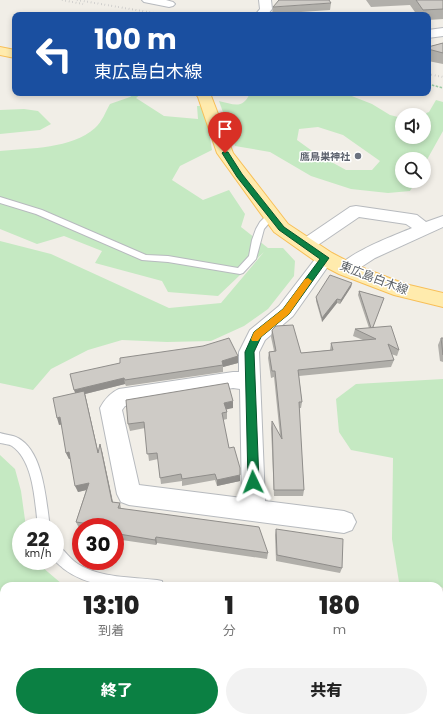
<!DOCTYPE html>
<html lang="ja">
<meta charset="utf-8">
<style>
body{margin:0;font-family:Poppins,"Noto Sans JP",sans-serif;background:#f2f2f2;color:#222;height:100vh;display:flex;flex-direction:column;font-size:15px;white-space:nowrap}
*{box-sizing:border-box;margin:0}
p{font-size:13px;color:#767676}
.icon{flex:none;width:22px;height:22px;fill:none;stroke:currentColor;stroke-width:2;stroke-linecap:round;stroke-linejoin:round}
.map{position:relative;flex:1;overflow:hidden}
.panel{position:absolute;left:0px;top:582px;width:443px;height:140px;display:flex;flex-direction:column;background:#fff;border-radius:12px 12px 0 0;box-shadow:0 2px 6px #0003}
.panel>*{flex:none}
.top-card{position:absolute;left:12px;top:12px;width:419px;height:84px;border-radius:8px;box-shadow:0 2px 6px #0003;background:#1a4fa0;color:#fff;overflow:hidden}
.controls{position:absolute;left:395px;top:108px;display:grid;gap:8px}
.controls a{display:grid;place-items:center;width:36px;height:36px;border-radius:50%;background:#fff;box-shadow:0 2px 6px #0003;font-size:20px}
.speed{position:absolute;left:12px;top:518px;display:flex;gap:8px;font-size:20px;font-weight:700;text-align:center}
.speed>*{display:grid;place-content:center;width:52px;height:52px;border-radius:50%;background:#fff;box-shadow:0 2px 6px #0003;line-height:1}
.speed small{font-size:10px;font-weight:400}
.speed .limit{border:6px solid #d22;background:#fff;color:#111}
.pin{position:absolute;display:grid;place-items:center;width:34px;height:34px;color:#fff;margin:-41px -17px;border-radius:50% 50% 50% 0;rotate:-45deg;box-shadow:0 0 4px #0007}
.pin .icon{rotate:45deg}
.me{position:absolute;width:44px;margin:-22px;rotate:358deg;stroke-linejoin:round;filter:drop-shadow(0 0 3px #0008)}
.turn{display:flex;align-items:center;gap:14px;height:84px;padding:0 16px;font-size:18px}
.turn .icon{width:52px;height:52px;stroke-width:2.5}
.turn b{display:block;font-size:28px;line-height:34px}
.eta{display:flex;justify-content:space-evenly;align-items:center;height:68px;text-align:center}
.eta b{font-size:24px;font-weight:800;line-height:28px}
.primary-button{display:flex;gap:8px;margin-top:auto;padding:8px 16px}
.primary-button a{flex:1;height:46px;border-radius:24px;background:#0b8043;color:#fff;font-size:16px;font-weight:800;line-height:46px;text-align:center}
.primary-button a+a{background:#f2f2f2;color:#222}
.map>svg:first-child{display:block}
.green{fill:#c5e9c2;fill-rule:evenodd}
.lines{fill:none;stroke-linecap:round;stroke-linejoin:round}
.service-casing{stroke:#b7babe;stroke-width:2}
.minor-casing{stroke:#b7babe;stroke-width:2}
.primary-casing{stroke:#f8bf58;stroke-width:2}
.path{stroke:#9bcba5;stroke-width:1.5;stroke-dasharray:2.5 1.5;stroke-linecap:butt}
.service{fill:#fff;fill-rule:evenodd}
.minor{fill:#fff;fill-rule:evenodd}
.primary{fill:#ffebad;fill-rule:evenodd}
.rail{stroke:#b5b6b7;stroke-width:2;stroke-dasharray:0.5 3;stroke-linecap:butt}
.wall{fill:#b1afaa}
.shaded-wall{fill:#908e8b}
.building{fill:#cecbc6;stroke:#908e8b}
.route{fill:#0b8043;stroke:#07532c}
.slow{fill:#f59e0b}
.worship-dot{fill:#6b7280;stroke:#fff;stroke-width:1.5}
.labels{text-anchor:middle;stroke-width:3;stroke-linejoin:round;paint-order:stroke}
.far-worship-label{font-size:10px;font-weight:bold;fill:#5b616d;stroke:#fff;text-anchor:end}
.street-label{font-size:12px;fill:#5e6368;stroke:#fff}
</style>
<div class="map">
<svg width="443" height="722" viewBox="0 0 443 722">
<rect width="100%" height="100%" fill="#f1eee7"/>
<g class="green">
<path d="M135 93H142L136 98 164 116 198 119 197 106H200L207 119 212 150 180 166 172 180 203 200 229 190 245 214 241 227 268 248H283L295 261 294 276 268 309 244 326 211 341 167 342 122 340 88 350 51 369 33 390 0 383V241L51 254 169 308 221 303 264 252 218 296 168 292 162 281 95 263 102 251 64 236 37 244 0 229V151C31 148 71 149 95 128 102 122 106 111 110 104L130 97Z"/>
<path d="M250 93H344L372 104 390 115 402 118V137H424V115H421L429 112 436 100 443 102V131L424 165V159H402V181H416L410 191 388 193 351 189 311 176 270 152 235 146 219 101C233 104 243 110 250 93ZM318 127 343 135 380 161 372 170H346L315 153 297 140 299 129Z"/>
<polygon points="24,109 38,111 51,124 40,130 0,134 0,110"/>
<polygon points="443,379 443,588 439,586 399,582 392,539 393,458 351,450 339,432 336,399 356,384"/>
<polygon points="0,455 15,469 21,491 26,527 21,527 21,561 35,561 62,584 69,586 4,586 4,718 439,718 439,634 443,635 443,722 0,722"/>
</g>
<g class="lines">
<defs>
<g id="service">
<polygon points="0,197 42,210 146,255 168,256 238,268 249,256 252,240 256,229 260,222 268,214 274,214 275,216 264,229 256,259 243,273 240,274 168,262 142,260 36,214 0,203"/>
<path d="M0 433C6 435 13 435 18 438 44 452 46 502 50 527H38C35 503 34 461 12 446 9 444 4 444 0 443Z"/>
<path d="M55 544C64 548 69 559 78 564 100 578 132 577 157 580L162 581 163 586C129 586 93 591 64 569 61 566 56 563 55 560 54 556 55 549 55 544Z"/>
<rect x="439" y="609" width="4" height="14"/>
</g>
<g id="minor">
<polygon points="142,0 166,0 173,2 175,4 173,6 169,7 144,2"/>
<polygon points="259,0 271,0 272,9 267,15 255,15 260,9"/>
<polygon points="443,28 443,36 428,38 428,30"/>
<path d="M356 206 411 214 417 215 426 222 443 216V227L375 258 352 273 346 275 340 273 337 269C347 253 393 236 412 228L406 224 359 217 312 249 306 251 300 249 297 245 300 241 350 207Z"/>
<path d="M325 252 331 254 334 258 331 262 293 316 265 340 259 352 265 501 344 511 352 514 356 522 352 530 344 533 129 505 121 502 117 494 100 408C105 399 110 393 119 389L233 372H239V352L250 330 279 306 319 254ZM233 388 240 389 242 498 139 485 122 410 125 406Z"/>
</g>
<g id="primary">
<polygon points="0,47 15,50 15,58 0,55"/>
<polygon points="195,93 210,93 233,153 288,224 332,253 353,264 405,284 443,293 443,307 394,295 339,274 318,263 274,232 217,153 198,97"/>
</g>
</defs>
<use href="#service" class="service-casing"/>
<use href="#minor" class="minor-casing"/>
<use href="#primary" class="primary-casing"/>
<polyline class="path" points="428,84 443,88"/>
<use href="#service" class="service"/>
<use href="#minor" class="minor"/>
<use href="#primary" class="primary"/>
<g class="rail">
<polyline points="62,0 83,4"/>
<polyline points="77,0 166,15"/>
<polyline points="428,74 443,77"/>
</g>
</g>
<g class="wall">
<polygon points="366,0 443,0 443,19 428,20 428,15 417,15 410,5 371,7"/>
<polygon points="331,3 330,10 272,14 273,7"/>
<polygon points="443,43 443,64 428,61 428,47"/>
<polygon points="352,283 351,287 340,304 337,303 322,322 316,301 316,297"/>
<polygon points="359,291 384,298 373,327 399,350 397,356 391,354 394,360 391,367 299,376 302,402 301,408 299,408 304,490 303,496 274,496 271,428 272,421 280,436 274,377 271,378 268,358 269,352 274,351 271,337 272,330 301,353 330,350 331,343 363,340 353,336 355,329 369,328 358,295"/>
<polygon points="441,338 443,338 443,362 440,361 438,345"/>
<polygon points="238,356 238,363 223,367 223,372 126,386 125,384 85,394 98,452 102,451 113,502 120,503 121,508 268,553 267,559 157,543 156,545 115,539 115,527 81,527 81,528 79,528 76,522 86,490 78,492 71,459 69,459 66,453 62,424 59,425 75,393 120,363"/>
<polygon points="233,408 226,409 227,412 227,419 223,420 229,448 240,481 217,486 215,480 182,486 182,481 161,484 158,459 149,461 145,428 130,431 128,424"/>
<polygon points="276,529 342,568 340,573 276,561 275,535"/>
</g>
<g class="shaded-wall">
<polygon points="352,283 351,287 340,304 341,300"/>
<polygon points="337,299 337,303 322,322 322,318"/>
<polygon points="238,356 238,363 223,367 222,361"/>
<polygon points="124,378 125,384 85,394 100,460 74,390"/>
<polygon points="233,401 233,408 224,410 224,403"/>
<polygon points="60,417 63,424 59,425 57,418"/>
<polygon points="100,444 102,451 114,508 112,502"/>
<polygon points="69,452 72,458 69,459 66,453"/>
<polygon points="240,475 240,481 217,486 217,480"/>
<polygon points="89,483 91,489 78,492 75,486"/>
<polygon points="156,537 157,543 156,545 155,540"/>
</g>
<g class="building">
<polygon points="279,0 329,0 331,3 273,7"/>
<polygon points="416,0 443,0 443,9 423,10"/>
<polygon points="443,43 443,53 428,49 428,47"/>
<polygon points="330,275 352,283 341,300 337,299 322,318 316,297"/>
<polygon points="359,291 384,298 373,327 371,328"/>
<polygon points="293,325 301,353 333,350 331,343 376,339 355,329 391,326 399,350 388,344 394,360 298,370 302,402 299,402 304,490 274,490 272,421 282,439 275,371 272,371 269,352 276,351 272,330 276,326"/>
<polygon points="229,338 238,356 222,361 223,365 125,380 124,378 74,390 70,374 120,363 120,358 203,346"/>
<polygon points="441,338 443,338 443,355"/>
<polygon points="228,383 233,401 224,403 227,412 222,413 229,448 234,447 240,468 240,475 217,480 215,474 182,479 181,474 160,478 157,453 147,454 144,422 128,424 126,400"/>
<polygon points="84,391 98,453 100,444 112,502 120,503 118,508 259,527 268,553 156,537 155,540 119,534 115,533 115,527 96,527 96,525 76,522 89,483 75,486 69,452 66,453 60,417 57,418 53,398"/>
<polygon points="276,529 343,539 342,568 277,555"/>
</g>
<polygon class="route" points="223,152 228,152 242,174 284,227 329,258 289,314 261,337 254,352 259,482 257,486 253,487 250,486 248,482 245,352 254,332 283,309 320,259 279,230 237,177 222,153"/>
<polygon class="slow" points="308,278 312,281 289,314 261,337 258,341 252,341 251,339 254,332 283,309 305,279"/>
<circle class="worship-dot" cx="358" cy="156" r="4"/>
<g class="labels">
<g class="far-worship-label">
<text x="350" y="160">鷹鳥巣神社</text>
</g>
<g class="street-label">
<text transform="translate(374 278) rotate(21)" y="4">東広島白木線</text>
</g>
</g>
</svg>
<div class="controls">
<a><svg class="icon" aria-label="sound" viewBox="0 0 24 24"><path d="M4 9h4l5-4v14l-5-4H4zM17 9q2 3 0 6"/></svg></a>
<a><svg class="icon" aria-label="search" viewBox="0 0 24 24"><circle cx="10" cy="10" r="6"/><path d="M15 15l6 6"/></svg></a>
</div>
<div class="speed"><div>22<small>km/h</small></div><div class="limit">30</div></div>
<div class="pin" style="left:225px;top:153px;background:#d93025"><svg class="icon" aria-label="arrive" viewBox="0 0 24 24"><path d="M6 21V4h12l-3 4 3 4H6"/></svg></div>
<svg class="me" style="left:253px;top:482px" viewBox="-20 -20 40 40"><path d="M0-17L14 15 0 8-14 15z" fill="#0b8043" stroke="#fff" stroke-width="4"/></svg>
<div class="top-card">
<div class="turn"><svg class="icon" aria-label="left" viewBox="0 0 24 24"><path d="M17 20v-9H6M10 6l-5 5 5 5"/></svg><div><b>100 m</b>東広島白木線</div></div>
</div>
<section class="panel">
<div class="eta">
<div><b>13:10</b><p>到着</p></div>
<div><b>1</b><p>分</p></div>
<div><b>180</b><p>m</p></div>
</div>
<div class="primary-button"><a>終了</a><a>共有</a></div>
</section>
</div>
